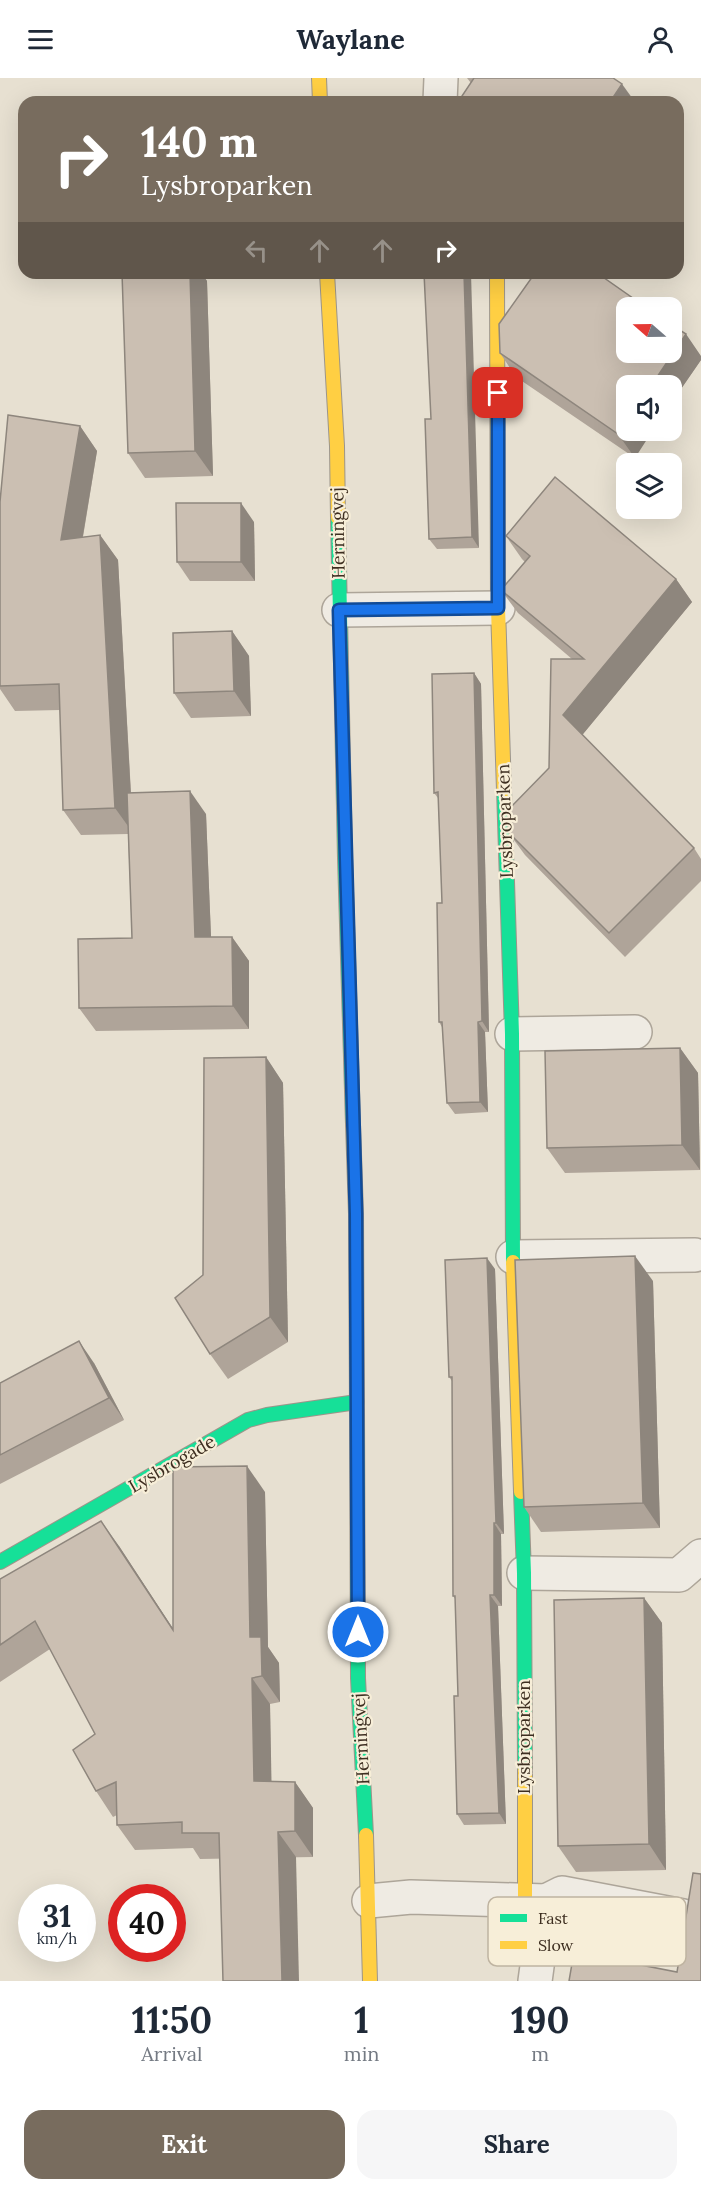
<!DOCTYPE html>
<style>
body{margin:0;font-family:Lora,serif;background:#f6f6f7;color:#1f2937;height:100vh;display:flex;flex-direction:column;font-size:22px;white-space:nowrap}
*{box-sizing:border-box;margin:0}
p{font-size:20px;color:#747a83}
.icon{flex:none;width:33px;height:33px;fill:none;stroke:currentColor;stroke-width:2;stroke-linecap:round;stroke-linejoin:round}
.map{position:relative;height:1903px;overflow:hidden}
.sheet{display:flex;flex-direction:column;background:#fff;flex:1}
.sheet>*{flex:none}
.guide{position:absolute;left:18px;top:18px;width:666px;height:183px;border-radius:18px;box-shadow:0 6px 24px #0002;background:#786c5e;color:#fff;overflow:hidden}
.needle{width:39px;rotate:290deg}
.tools{position:absolute;left:616px;top:219px;display:grid;gap:12px}
.tools a{display:grid;place-items:center;width:66px;height:66px;border-radius:12px;background:#fff;box-shadow:0 6px 24px #0002;font-size:30px}
.speed{position:absolute;left:18px;top:1806px;display:flex;gap:12px;font-size:30px;font-weight:700;text-align:center}
.speed>*{display:grid;place-content:center;width:78px;height:78px;border-radius:50%;background:#fff;box-shadow:0 6px 24px #0002;line-height:1}
.speed small{font-size:15px;font-weight:400}
.speed .limit{border:9px solid #d22;background:#fff;color:#111}
.pin{position:absolute;display:grid;place-items:center;width:51px;height:51px;color:#fff;margin:-26px;border-radius:12px;box-shadow:0 3px 9px #0006}
.me{position:absolute;width:66px;margin:-33px;rotate:0deg;stroke-linejoin:round;filter:drop-shadow(0 0 4px #0008)}
.turn{display:flex;align-items:center;gap:21px;height:126px;padding:0 24px;font-size:27px}
.turn .icon{width:78px;height:78px;stroke-width:2.5}
.turn b{display:block;font-size:42px;line-height:51px}
.lanes{display:flex;align-items:center;height:57px;padding:0 24px;background:#0003;justify-content:center;gap:30px;direction:ltr}
.lanes .off{opacity:.35}
.eta{display:flex;justify-content:space-evenly;align-items:center;height:102px;text-align:center}
.eta b{font-size:36px;font-weight:700;line-height:42px}
.action{display:flex;gap:12px;margin-top:auto;padding:12px 24px}
.action a{flex:1;height:69px;border-radius:18px;background:#786c5e;color:#fff;font-size:24px;font-weight:700;line-height:69px;text-align:center}
.action a+a{background:#f6f6f7;color:#1f2937}
header{display:flex;justify-content:space-between;align-items:center;height:78px;padding:0 24px;background:#fff;font-size:27px;font-weight:700}
.map>svg:first-child{display:block}
.lines{fill:none;stroke-linecap:round;stroke-linejoin:round}
.street-casing{stroke:#ada599;stroke-width:36}
.fast-casing{stroke:#9c958a;stroke-width:16}
.slow-casing{stroke:#9c958a;stroke-width:16}
.street{stroke:#efebe3;stroke-width:33}
.fast{stroke:#16e098;stroke-width:14}
.slow{stroke:#ffcf43;stroke-width:14}
.wall{fill:#afa499}
.shaded-wall{fill:#8e867d}
.building{fill:#cbbfb2;stroke:#8e867d;stroke-width:1.5}
.route-casing{stroke:#114b97;stroke-width:15}
.route{stroke:#1a73e8;stroke-width:10}
.labels{text-anchor:middle;stroke-width:4.5;stroke-linejoin:round;paint-order:stroke}
.street-label{font-size:18px;fill:#3d2e20;stroke:#f7eed8}
.key{fill:#f7eed8;stroke:#bfb4a1;stroke-width:1.5}
.key-label{font-size:16px;fill:#3d2e20}
</style>
<header><svg class="icon" aria-label="menu" viewBox="0 0 24 24"><path d="M4 6h16M4 12h16M4 18h16"/></svg>Waylane<svg class="icon" aria-label="person" viewBox="0 0 24 24"><circle cx="12" cy="8" r="4"/><path d="M4 21q1-7 8-7t8 7"/></svg></header>
<div class="map">
<svg width="701" height="1903" viewBox="0 0 701 1903">
<rect width="100%" height="100%" fill="#e7e0d1"/>
<g class="lines">
<defs>
<g id="street">
<polyline points="440,24 441,0"/>
<polyline points="339,532 498,530"/>
<polyline points="512,956 635,954"/>
<polyline points="513,1179 695,1177"/>
<polyline points="524,1495 679,1497 701,1478"/>
<polyline points="369,1823 411,1819 546,1823 535,1903"/>
<polyline points="546,1823 562,1815 683,1838"/>
</g>
<g id="fast">
<polyline points="338,440 345,780 353,1046"/>
<polyline points="504,712 512,956 513,1184"/>
<polyline points="357,1334 358,1600 366,1757"/>
<polyline points="521,1414 524,1495 525,1692"/>
<polyline points="0,1484 248,1342 267,1337 357,1324"/>
</g>
<g id="slow">
<polyline points="319,0 320,24"/>
<polyline points="327,195 337,368 338,440"/>
<polyline points="497,195 498,530 504,712"/>
<polyline points="353,1046 356,1136 357,1334"/>
<polyline points="513,1184 521,1414"/>
<polyline points="525,1692 525,1823"/>
<polyline points="366,1757 370,1903"/>
</g>
</defs>
<use href="#street" class="street-casing"/>
<use href="#fast" class="fast-casing"/>
<use href="#slow" class="slow-casing"/>
<use href="#street" class="street"/>
<use href="#fast" class="fast"/>
<use href="#slow" class="slow"/>
</g>
<g class="wall">
<polygon points="467,0 613,0 471,5"/>
<polygon points="122,195 201,195 207,203 213,398 145,400 128,375"/>
<polygon points="500,275 701,282 672,324 672,308 635,380 516,299"/>
<polygon points="425,341 479,470 437,471 429,461"/>
<polygon points="80,348 97,373 83,459 100,457 118,482 131,715 206,736 211,859 232,859 249,883 249,951 96,953 79,930 132,860 128,756 81,757 63,732 60,632 15,633 0,611 0,424"/>
<polygon points="254,444 255,503 190,503 177,484"/>
<polygon points="506,458 676,501 692,524 582,657 694,770 701,781 701,803 625,879 525,777 508,754 549,690 572,581 518,535 501,512 525,484 522,481"/>
<polygon points="232,553 249,578 251,638 191,640 174,615"/>
<polygon points="474,595 481,606 489,954 485,954 488,1034 455,1036 447,1025 442,949 439,944 442,825 438,720 434,715"/>
<polygon points="680,970 698,995 700,1092 565,1095 547,1070"/>
<polygon points="266,979 283,1005 288,1264 228,1301 210,1276 203,1197"/>
<polygon points="495,1191 504,1456 501,1456 502,1528 498,1528 506,1746 464,1747 457,1736 458,1618 456,1522 453,1518 452,1303 449,1299"/>
<polygon points="653,1203 660,1450 541,1454 524,1429"/>
<polygon points="94,1285 124,1342 0,1406 0,1305"/>
<polygon points="265,1414 268,1569 279,1585 280,1624 270,1626 271,1704 295,1704 313,1730 313,1779 200,1781 193,1770 135,1772 117,1747 117,1737 113,1739 96,1713 95,1656 50,1571 0,1604 0,1501 119,1468 173,1551"/>
<polygon points="644,1520 662,1545 666,1792 576,1794 558,1768"/>
</g>
<g class="shaded-wall">
<polygon points="622,6 635,24 610,24"/>
<polygon points="190,195 201,195 207,203 213,398 195,373"/>
<polygon points="464,195 471,195 479,470 472,459"/>
<polygon points="686,256 701,278 701,282 672,324 672,308 651,308"/>
<polygon points="627,343 627,352 653,352 635,380 618,356"/>
<polygon points="80,348 97,373 78,487 61,462"/>
<polygon points="241,425 254,444 255,503 241,484"/>
<polygon points="100,457 118,482 133,755 115,730"/>
<polygon points="676,501 692,524 579,661 563,637"/>
<polygon points="232,553 249,578 251,638 234,613"/>
<polygon points="474,595 481,606 489,954 482,943"/>
<polygon points="190,713 206,736 212,883 195,859"/>
<polygon points="232,859 249,883 249,951 233,928"/>
<polygon points="478,944 485,954 488,1034 480,1024"/>
<polygon points="680,970 698,995 700,1092 682,1067"/>
<polygon points="266,979 283,1005 288,1264 270,1239"/>
<polygon points="635,1178 653,1203 660,1450 643,1425"/>
<polygon points="487,1180 495,1191 504,1456 496,1445"/>
<polygon points="79,1263 94,1285 124,1342 109,1320"/>
<polygon points="247,1388 265,1414 268,1569 279,1585 280,1624 262,1598 250,1559"/>
<polygon points="101,1443 119,1468 191,1578 173,1552"/>
<polygon points="494,1445 501,1456 502,1528 494,1517"/>
<polygon points="490,1517 498,1528 506,1746 499,1735"/>
<polygon points="644,1520 662,1545 666,1792 649,1766"/>
<polygon points="252,1600 270,1626 272,1729 254,1703"/>
<polygon points="295,1704 313,1730 313,1779 295,1753"/>
<polygon points="278,1754 296,1779 299,1903 282,1903"/>
</g>
<g class="building">
<polygon points="474,0 613,0 622,6 610,24 458,24"/>
<polygon points="122,195 190,195 195,373 128,375"/>
<polygon points="424,195 464,195 472,459 429,461 425,341 431,341"/>
<polygon points="535,195 597,195 647,230 627,230 627,274 672,274 672,247 686,256 651,308 627,308 627,343 618,356 500,275 499,246"/>
<polygon points="8,337 80,348 61,462 100,457 115,730 63,732 59,606 0,608 0,424"/>
<polygon points="555,399 676,501 563,637 694,770 609,855 508,754 508,732 549,690 551,581 584,581 501,512 530,478 506,458"/>
<polygon points="176,425 241,425 241,484 177,484"/>
<polygon points="232,553 234,613 174,615 173,555"/>
<polygon points="474,595 482,943 478,944 480,1024 447,1025 442,944 439,944 437,825 442,825 438,714 434,715 432,596"/>
<polygon points="190,713 195,859 232,859 233,928 79,930 78,861 132,860 127,715"/>
<polygon points="680,970 682,1067 547,1070 545,973"/>
<polygon points="266,979 270,1239 210,1276 175,1220 203,1197 204,980"/>
<polygon points="635,1178 643,1425 524,1429 515,1182"/>
<polygon points="487,1180 496,1445 494,1445 494,1517 490,1517 499,1735 457,1736 454,1618 458,1618 455,1518 453,1518 452,1299 449,1299 445,1182"/>
<polygon points="79,1263 109,1320 0,1377 0,1305"/>
<polygon points="247,1388 250,1559 261,1559 262,1598 252,1600 254,1703 295,1704 295,1753 278,1754 282,1903 223,1903 219,1755 182,1755 182,1744 117,1747 116,1704 96,1713 73,1672 95,1656 35,1543 0,1567 0,1501 101,1443 173,1552 173,1389"/>
<polygon points="644,1520 649,1766 558,1768 554,1522"/>
<polygon points="693,1795 701,1796 701,1903 569,1903 574,1874 677,1894"/>
</g>
<g class="lines">
<defs>
<polyline id="route" points="358,1554 356,1136 339,532 498,530 498,315"/>
</defs>
<use href="#route" class="route-casing"/>
<use href="#route" class="route"/>
</g>
<g class="labels">
<g class="street-label">
<text transform="translate(338 455) rotate(-91)" y="6">Herningvej</text>
<text transform="translate(505 743) rotate(-92)" y="6">Lysbroparken</text>
<text transform="translate(172 1386) rotate(-30)" y="6">Lysbrogade</text>
<text transform="translate(524 1659) rotate(-90)" y="6">Lysbroparken</text>
<text transform="translate(361 1661) rotate(-93)" y="6">Herningvej</text>
</g>
</g>
<rect x="488" y="1819" width="198" height="69" rx="9" class="key"/>
<rect x="500" y="1836" width="27" height="8" fill="#16e098"/>
<rect x="500" y="1863" width="27" height="8" fill="#ffcf43"/>
<g class="key-label">
<text x="538" y="1846">Fast</text>
<text x="538" y="1873">Slow</text>
</g>
</svg>
<div class="tools">
<a><svg class="needle" viewBox="-14 -14 28 28"><path d="M0-13l5 13h-10z" fill="#e53935"/><path d="M0 13l5-13h-10z" fill="#747a83"/></svg></a>
<a><svg class="icon" aria-label="sound" viewBox="0 0 24 24"><path d="M4 9h4l5-4v14l-5-4H4zM17 9q2 3 0 6"/></svg></a>
<a><svg class="icon" aria-label="layers" viewBox="0 0 24 24"><path d="M12 4l9 5-9 5-9-5zM3 14l9 5 9-5"/></svg></a>
</div>
<div class="speed"><div>31<small>km/h</small></div><div class="limit">40</div></div>
<div class="pin" style="left:498px;top:315px;background:#d93025"><svg class="icon" aria-label="arrive" viewBox="0 0 24 24"><path d="M6 21V4h12l-3 4 3 4H6"/></svg></div>
<svg class="me" style="left:358px;top:1554px" viewBox="-20 -20 40 40"><circle r="17" fill="#1a73e8" stroke="#fff" stroke-width="3"/><path d="M0-11L8 9 0 5-8 9z" fill="#fff"/></svg>
<div class="guide">
<div class="turn"><svg class="icon" aria-label="right" viewBox="0 0 24 24"><path d="M7 20v-9h11M14 6l5 5-5 5"/></svg><div><b>140 m</b>Lysbroparken</div></div>
<div class="lanes"><svg class="icon off" aria-label="left" viewBox="0 0 24 24"><path d="M17 20v-9H6M10 6l-5 5 5 5"/></svg><svg class="icon off" aria-label="ahead" viewBox="0 0 24 24"><path d="M12 20V5M6 11l6-6 6 6"/></svg><svg class="icon off" aria-label="ahead" viewBox="0 0 24 24"><path d="M12 20V5M6 11l6-6 6 6"/></svg><svg class="icon" aria-label="right" viewBox="0 0 24 24"><path d="M7 20v-9h11M14 6l5 5-5 5"/></svg></div>
</div>
</div>
<section class="sheet">
<div class="eta">
<div><b>11:50</b><p>Arrival</p></div>
<div><b>1</b><p>min</p></div>
<div><b>190</b><p>m</p></div>
</div>
<div class="action"><a>Exit</a><a>Share</a></div>
</section>
